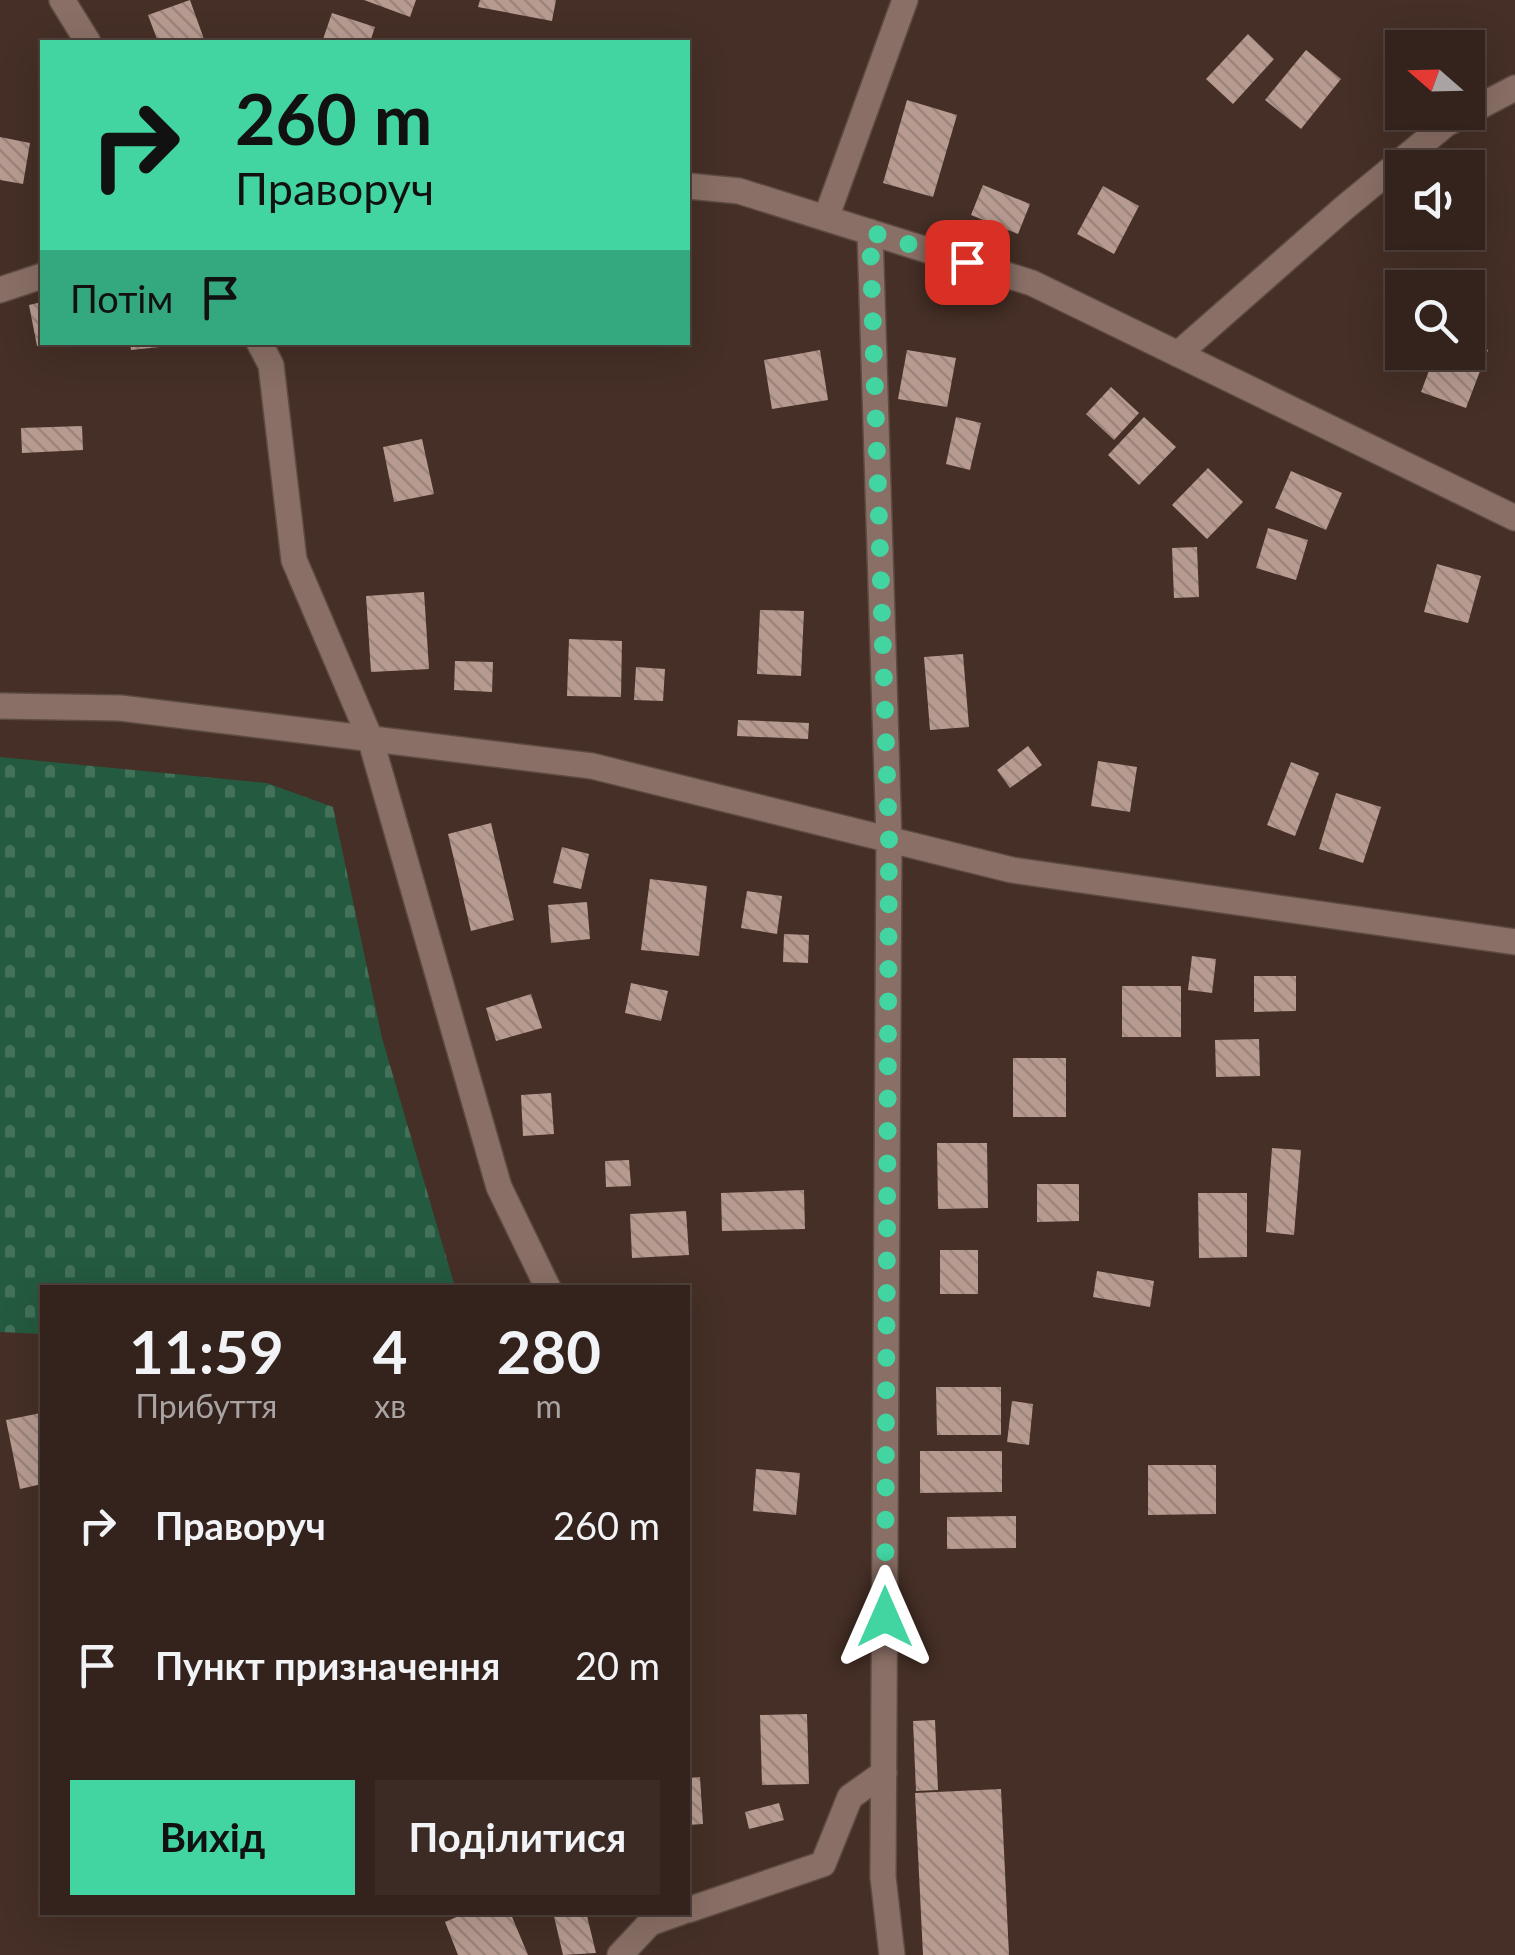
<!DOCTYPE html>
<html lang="uk">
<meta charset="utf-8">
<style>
body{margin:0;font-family:Lato,sans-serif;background:#3c2b25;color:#f1f3f6;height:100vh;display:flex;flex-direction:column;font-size:38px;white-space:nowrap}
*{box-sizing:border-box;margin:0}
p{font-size:32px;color:#a9a4a3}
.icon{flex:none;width:55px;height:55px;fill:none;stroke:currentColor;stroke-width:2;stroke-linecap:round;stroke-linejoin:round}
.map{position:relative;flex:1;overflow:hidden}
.drawer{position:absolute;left:40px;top:1285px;width:650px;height:630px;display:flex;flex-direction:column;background:#34231c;border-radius:0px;box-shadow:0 10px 40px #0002,0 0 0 2px #4e403b}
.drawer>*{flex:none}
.hud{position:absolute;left:40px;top:40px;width:650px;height:305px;border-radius:0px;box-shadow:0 10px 40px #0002,0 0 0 2px #4e403b;background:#42d4a1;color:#111;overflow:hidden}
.needle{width:65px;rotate:290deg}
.fabs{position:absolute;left:1385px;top:30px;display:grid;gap:20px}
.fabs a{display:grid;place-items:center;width:100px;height:100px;border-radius:0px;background:#34231c;box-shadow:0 10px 40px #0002,0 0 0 2px #4e403b;font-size:50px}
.pin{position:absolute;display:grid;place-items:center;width:85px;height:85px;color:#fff;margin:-42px;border-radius:20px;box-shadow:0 5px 15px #0006}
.me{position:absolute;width:110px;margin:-55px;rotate:0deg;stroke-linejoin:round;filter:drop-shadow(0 0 8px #0008)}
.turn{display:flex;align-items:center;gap:35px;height:210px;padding:0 30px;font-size:45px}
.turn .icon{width:130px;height:130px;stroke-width:2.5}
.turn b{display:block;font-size:70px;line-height:85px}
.then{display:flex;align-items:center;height:95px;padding:0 30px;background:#0003;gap:20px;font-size:38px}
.eta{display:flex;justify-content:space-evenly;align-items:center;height:170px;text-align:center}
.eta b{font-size:60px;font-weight:700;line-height:70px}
.button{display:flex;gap:20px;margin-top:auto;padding:20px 30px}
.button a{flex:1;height:115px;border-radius:0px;background:#42d4a1;color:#111;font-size:40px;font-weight:700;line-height:115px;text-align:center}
.button a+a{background:#3c2b25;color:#f1f3f6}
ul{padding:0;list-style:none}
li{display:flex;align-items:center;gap:30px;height:140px;padding:0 30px}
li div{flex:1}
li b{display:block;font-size:38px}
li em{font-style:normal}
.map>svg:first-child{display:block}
.cemetery{fill:url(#cemetery-stones)}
.building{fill:url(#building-back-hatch)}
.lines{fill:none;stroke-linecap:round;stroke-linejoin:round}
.minor-casing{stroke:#5d4b43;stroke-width:28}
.minor{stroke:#896f65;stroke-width:25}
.route{stroke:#42d4a1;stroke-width:18;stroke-dasharray:0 32.4}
</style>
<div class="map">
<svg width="1515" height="1955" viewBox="0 0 1515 1955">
<defs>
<pattern id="cemetery-stones" width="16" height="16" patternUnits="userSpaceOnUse" patternTransform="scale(2.5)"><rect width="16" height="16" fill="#245a3f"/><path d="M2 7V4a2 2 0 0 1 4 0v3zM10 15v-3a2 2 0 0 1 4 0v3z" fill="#437159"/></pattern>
<pattern id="building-back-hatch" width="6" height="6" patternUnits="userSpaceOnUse" patternTransform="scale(2.5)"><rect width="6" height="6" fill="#b79b90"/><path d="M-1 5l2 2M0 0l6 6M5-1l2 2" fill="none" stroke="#9a847b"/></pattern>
</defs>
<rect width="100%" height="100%" fill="#452f26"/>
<polygon class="cemetery" points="0,757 267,783 333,807 382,1038 455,1287 42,1288 42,1334 0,1332"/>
<g class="building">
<polygon points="190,0 205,42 158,42 148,15"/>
<polygon points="364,0 416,0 410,17"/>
<polygon points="480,0 556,0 552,21 478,7"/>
<polygon points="332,13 375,27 370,42 322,42"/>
<polygon points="1248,34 1274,59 1233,104 1206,79"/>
<polygon points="1306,50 1341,79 1301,129 1265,100"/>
<polygon points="907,100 957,115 933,197 883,183"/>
<polygon points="0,137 30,143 23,184 0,180"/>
<polygon points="983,185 1030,204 1018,234 971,215"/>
<polygon points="1103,186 1139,206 1114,254 1077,234"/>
<polygon points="42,302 42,345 37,346 29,305"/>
<polygon points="130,342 178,342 178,345 131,350"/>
<polygon points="1468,342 1488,350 1466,408 1421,392 1436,352 1468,352"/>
<polygon points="820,350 828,400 772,409 764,360"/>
<polygon points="907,350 956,358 947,407 898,399"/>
<polygon points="1111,387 1139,413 1114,440 1086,414"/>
<polygon points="956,417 981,423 970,470 946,464"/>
<polygon points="1144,417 1176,447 1139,485 1108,455"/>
<polygon points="82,426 83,450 22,453 21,428"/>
<polygon points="422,439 434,494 394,502 383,447"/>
<polygon points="1208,468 1243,502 1207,539 1172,505"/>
<polygon points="1291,471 1342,493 1326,530 1275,508"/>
<polygon points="1268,528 1308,540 1296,580 1256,568"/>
<polygon points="1197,547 1199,597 1174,598 1172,548"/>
<polygon points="1437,564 1481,576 1468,623 1424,612"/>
<polygon points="424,592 429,669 371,672 366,596"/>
<polygon points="760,610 804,611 801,676 757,674"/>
<polygon points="569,639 622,641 621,697 567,696"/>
<polygon points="963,654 969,727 930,730 924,657"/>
<polygon points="455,661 493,662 492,692 454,690"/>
<polygon points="636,667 665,669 663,701 634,700"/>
<polygon points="738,720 809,723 808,739 737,736"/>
<polygon points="1028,746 1042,765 1010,788 997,770"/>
<polygon points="1098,761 1137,767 1130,812 1091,806"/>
<polygon points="1291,762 1319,773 1295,836 1267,825"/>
<polygon points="1336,793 1381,807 1363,863 1319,849"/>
<polygon points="491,823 514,920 471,931 448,834"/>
<polygon points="562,847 589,854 581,889 553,883"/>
<polygon points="650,879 707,886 699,956 641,950"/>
<polygon points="747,891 782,896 777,934 741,928"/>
<polygon points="587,902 590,939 551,943 548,905"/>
<polygon points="784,934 809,935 808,963 783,962"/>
<polygon points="1192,956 1216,959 1212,993 1188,990"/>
<polygon points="1254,976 1296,976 1296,1011 1254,1012"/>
<polygon points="631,983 668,991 661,1021 625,1013"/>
<rect x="1122" y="986" width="59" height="51"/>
<polygon points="531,994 542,1028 496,1041 486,1008"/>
<polygon points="1259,1039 1260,1076 1216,1077 1215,1040"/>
<rect x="1013" y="1058" width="53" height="59"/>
<polygon points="551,1093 554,1134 523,1136 521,1095"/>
<polygon points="937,1143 987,1143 988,1208 938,1209"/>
<polygon points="1272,1148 1301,1150 1294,1235 1266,1232"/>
<polygon points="629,1160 631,1186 606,1187 605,1161"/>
<polygon points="1037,1184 1079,1184 1079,1221 1037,1222"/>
<polygon points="804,1190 805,1229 722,1231 721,1193"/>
<polygon points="1198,1193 1247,1193 1247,1257 1199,1258"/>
<polygon points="686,1211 689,1255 632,1258 630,1214"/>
<rect x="940" y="1250" width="38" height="44"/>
<polygon points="1097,1271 1154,1281 1150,1307 1093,1297"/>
<polygon points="936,1387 1001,1387 1001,1435 937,1435"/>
<polygon points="1012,1401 1033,1404 1029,1445 1007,1442"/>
<polygon points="41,1413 42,1484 20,1489 6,1420"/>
<polygon points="920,1451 1002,1451 1002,1492 920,1493"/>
<polygon points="1148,1465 1216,1465 1216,1514 1148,1515"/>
<polygon points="756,1469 800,1473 796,1515 753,1511"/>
<polygon points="1016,1516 1016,1548 947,1549 947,1517"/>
<polygon points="807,1714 809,1784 762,1785 760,1715"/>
<polygon points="935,1720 938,1790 916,1791 913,1721"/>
<polygon points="700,1777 703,1824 688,1825 688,1778"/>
<polygon points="1001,1789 1009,1955 923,1955 915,1793"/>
<polygon points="779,1803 784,1820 749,1829 745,1812"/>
<polygon points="468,1912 510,1912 528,1955 458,1955 445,1922"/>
<polygon points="553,1912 586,1912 596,1953 563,1955"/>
</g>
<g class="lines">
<defs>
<g id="minor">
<polyline points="62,0 88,42"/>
<polyline points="688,186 739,191 1032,283 1515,518"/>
<polyline points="826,218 905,0"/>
<polyline points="870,232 889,840 883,1877 892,1955"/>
<polyline points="0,290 42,276"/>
<polyline points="259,342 271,365 294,560 370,738 499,1187 548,1288"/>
<polyline points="1178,354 1344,208 1446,124 1515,88"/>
<polyline points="0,706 120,708 592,766 1012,870 1515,942"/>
<polyline points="688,1910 823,1864 850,1797 884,1773"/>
<polyline points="620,1955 650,1923 681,1912"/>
</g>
</defs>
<use href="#minor" class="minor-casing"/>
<use href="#minor" class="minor"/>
</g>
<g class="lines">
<polyline class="route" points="885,1617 889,840 870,232 967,262"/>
</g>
</svg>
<div class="fabs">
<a><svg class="needle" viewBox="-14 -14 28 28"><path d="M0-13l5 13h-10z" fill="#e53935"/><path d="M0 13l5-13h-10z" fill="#a9a4a3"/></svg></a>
<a><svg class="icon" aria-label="sound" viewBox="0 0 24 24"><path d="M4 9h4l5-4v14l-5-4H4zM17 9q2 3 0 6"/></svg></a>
<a><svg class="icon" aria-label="search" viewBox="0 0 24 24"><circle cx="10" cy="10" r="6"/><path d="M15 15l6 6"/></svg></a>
</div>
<div class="pin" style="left:967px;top:262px;background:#d93025"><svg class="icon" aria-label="arrive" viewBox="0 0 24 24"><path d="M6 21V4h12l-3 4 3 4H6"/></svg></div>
<svg class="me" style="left:885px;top:1617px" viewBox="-20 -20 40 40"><path d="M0-17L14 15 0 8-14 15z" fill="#42d4a1" stroke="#fff" stroke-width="4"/></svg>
<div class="hud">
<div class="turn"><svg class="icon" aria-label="right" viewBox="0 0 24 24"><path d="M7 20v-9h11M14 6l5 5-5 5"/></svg><div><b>260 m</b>Праворуч</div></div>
<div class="then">Потім<svg class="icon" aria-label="arrive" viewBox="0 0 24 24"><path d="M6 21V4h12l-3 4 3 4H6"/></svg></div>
</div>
<section class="drawer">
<div class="eta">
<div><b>11:59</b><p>Прибуття</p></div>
<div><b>4</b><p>хв</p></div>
<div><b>280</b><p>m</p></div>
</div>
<ul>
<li><svg class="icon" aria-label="right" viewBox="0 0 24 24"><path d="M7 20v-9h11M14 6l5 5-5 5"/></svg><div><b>Праворуч</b></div><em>260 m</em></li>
<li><svg class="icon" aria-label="arrive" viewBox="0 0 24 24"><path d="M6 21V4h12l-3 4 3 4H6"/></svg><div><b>Пункт призначення</b></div><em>20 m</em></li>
</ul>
<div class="button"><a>Вихід</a><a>Поділитися</a></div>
</section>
</div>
